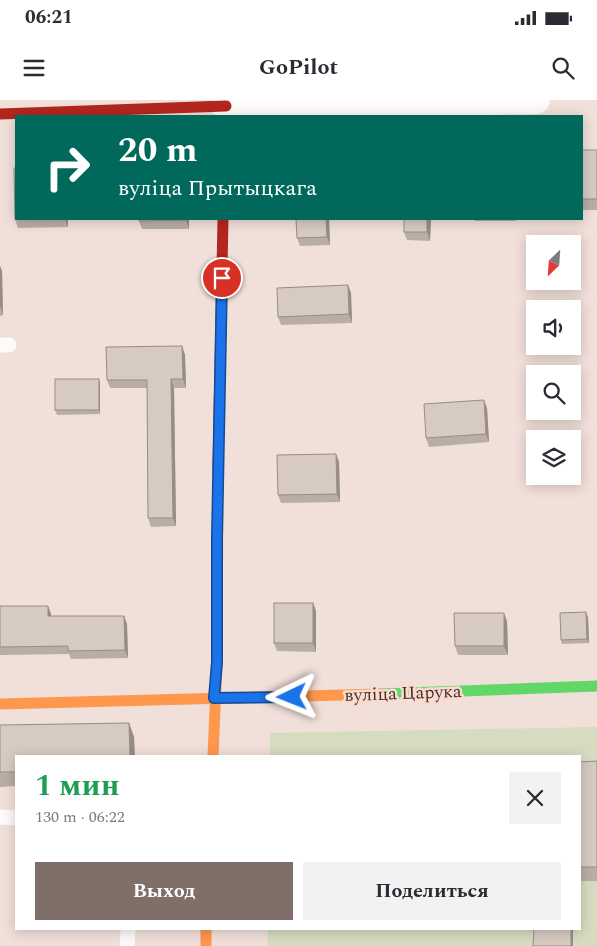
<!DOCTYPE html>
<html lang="ru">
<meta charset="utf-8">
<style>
body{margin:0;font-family:Spectral,serif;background:#f2f2f3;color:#2b2b33;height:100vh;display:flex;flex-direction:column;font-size:19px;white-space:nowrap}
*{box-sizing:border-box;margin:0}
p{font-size:16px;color:#7c7c81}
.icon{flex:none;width:28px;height:28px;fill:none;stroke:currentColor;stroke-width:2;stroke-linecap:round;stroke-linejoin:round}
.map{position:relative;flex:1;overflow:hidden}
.details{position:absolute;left:15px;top:655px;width:566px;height:175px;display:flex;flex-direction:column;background:#fff;border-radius:0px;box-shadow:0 2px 12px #0003}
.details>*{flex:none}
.top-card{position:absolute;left:15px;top:15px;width:568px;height:105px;border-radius:0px;box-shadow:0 2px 12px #0003;background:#00695c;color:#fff;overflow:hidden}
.needle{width:32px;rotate:205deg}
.controls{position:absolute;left:526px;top:135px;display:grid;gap:10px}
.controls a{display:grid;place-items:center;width:55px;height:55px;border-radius:0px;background:#fff;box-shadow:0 2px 12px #0003;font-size:25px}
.pin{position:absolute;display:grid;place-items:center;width:42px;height:42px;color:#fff;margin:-21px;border:2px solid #fff;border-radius:50%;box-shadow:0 1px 5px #0007}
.me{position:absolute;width:55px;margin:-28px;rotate:268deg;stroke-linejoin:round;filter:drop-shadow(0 0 4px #0008)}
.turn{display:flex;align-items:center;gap:18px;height:105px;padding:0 20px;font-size:22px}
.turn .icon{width:65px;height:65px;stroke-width:2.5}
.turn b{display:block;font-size:35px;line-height:42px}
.round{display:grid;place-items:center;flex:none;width:52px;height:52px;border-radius:0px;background:#f2f2f3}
.headline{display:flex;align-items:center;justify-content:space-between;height:85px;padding:0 20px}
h1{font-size:30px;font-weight:700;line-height:38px;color:#1e9e55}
.button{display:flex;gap:10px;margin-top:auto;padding:10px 20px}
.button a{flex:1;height:58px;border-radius:0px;background:#7f6f69;color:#fff;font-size:20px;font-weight:700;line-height:58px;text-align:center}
.button a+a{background:#f2f2f3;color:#2b2b33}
.status{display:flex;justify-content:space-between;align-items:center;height:35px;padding:0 25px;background:#fff;direction:ltr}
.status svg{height:14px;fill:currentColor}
header{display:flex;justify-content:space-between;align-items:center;height:65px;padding:0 20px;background:#fff;font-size:22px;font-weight:700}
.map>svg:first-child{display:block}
.green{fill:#d5dcc0}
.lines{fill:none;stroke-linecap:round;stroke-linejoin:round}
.lane{stroke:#fdfaf9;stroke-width:15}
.street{stroke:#fdfaf9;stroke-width:28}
.fast{stroke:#63d668;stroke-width:11}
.slow{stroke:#ff974d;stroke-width:11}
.jam{stroke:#b3261e;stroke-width:11}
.wall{fill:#b8aea6}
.shaded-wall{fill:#968d87}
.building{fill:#d6cac1;stroke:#968d87}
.route-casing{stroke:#114b97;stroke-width:12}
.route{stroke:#1a73e8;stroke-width:9}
.labels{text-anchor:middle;stroke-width:5;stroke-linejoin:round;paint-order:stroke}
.street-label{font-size:18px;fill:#41322c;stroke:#fbdbcf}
</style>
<div class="status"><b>06:21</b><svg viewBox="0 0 49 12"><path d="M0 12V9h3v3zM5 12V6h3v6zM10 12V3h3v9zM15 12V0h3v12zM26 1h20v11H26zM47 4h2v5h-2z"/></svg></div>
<header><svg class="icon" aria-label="menu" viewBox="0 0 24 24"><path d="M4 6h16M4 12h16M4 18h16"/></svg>GoPilot<svg class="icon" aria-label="search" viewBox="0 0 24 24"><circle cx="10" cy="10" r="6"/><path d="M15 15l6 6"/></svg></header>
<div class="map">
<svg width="597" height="846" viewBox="0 0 597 846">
<rect width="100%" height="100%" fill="#f1dfd9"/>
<polygon class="green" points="597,627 597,846 267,846 268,829 580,829 580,656 270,656 270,633"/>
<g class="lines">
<g class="lane">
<polyline points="0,245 9,245"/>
<polyline points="0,717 16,718"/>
<polyline points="127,846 128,829"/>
</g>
<polyline class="street" points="226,6 536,0"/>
<polyline class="fast" points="381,594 597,586"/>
<g class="slow">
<path d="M0 604C127 600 254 598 381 594"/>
<polyline points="213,656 217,562 218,367"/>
<polyline points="206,829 206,846"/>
</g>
<g class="jam">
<polyline points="0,14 226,6"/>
<polyline points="218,367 223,119"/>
</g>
</g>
<g class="wall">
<rect x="581" y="50" width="16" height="60"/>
<polygon points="15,119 68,119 68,127 18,128"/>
<polygon points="189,119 189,129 142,129 139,121"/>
<polygon points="296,119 329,119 330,145 300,146 297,138"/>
<polygon points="404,119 431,119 430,141 407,140 404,132"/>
<polygon points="474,119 516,119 516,121 475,121"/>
<polygon points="0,166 2,171 3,215 0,216"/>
<polygon points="348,185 351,193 352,223 281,225 278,217"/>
<polygon points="182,246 185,255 186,288 174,288 176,426 151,427 148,418 147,288 110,288 107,280"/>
<polygon points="100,283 100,314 57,315 55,310"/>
<polygon points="487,308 489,342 429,347 426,338"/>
<polygon points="336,354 339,362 340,402 281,403 278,395"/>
<polygon points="313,503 316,511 316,552 277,551 274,543"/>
<polygon points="0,506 48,506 51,514 51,516 124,516 127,524 128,558 71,559 69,554 0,555"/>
<polygon points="588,517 589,543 562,544 561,540"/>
<polygon points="507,521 508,555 458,555 455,546"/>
<polygon points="129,623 134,637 16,656 16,686 0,687 0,625"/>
<polygon points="597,661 597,781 580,781 580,662"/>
</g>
<g class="shaded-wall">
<polygon points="65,119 68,119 68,127"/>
<polygon points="186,119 189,119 189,129 186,120"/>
<polygon points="326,119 329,119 330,145 327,137"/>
<polygon points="427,119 431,119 430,141 427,132"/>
<polygon points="0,166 2,171 3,215 0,206"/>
<polygon points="348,185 351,193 352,223 349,214"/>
<polygon points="182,246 185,255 186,288 183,279"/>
<polygon points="99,279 100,283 100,314 99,310"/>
<polygon points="171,279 174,288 176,426 173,418"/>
<polygon points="484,300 487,308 489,342 486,334"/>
<polygon points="336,354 339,362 340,402 337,394"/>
<polygon points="313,503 316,511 316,552 313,543"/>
<polygon points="48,506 51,514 51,525 48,516"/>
<polygon points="586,512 588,517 589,543 587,539"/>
<polygon points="504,513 507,521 508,555 504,546"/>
<polygon points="124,516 127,524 128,558 125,550"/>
<polygon points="129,623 134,637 135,656 130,656"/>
<rect x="571" y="829" width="2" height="17"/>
</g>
<g class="building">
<rect x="581" y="50" width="16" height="49"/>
<polygon points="14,68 16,68 16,119 65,119 15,119"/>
<polygon points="139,119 186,119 186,120 139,121"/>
<polygon points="296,119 326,119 327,137 297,138"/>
<rect x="404" y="119" width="23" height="13"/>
<polygon points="348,185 349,214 278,217 277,188"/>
<polygon points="182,246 183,279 171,279 173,418 148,418 147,280 107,280 106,247"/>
<rect x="55" y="279" width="44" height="31"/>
<polygon points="484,300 486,334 426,338 424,304"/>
<polygon points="336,354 337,394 278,395 277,355"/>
<rect x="274" y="503" width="39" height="40"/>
<polygon points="0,506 48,506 48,516 124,516 125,550 68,551 68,546 0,547"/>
<polygon points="586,512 587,539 561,540 560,513"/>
<polygon points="454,513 504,513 504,546 455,546"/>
<polygon points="129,623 130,656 16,656 16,672 0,672 0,625"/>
<polygon points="597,661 597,767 580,767 580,662"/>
<polygon points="534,829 571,829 571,846 533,846"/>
</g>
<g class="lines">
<defs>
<polyline id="route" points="222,178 217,437 217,562 214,598 292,597"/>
</defs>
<use href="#route" class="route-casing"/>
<use href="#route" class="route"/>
</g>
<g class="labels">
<g class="street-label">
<text transform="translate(403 593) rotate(-2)" y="6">вуліца Царука</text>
</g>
</g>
</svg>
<div class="controls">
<a><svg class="needle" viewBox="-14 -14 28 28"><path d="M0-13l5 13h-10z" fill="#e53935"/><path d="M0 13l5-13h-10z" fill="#7c7c81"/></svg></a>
<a><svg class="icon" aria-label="sound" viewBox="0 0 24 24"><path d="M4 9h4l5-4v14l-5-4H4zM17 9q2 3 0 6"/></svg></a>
<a><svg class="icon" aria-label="search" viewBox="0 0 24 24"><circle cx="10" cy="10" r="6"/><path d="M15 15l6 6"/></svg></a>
<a><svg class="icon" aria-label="layers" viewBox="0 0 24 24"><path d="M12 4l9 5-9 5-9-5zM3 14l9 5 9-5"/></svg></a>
</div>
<div class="pin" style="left:222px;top:178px;background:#d93025"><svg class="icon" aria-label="arrive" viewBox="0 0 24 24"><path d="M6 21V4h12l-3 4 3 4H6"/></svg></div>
<svg class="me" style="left:292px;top:597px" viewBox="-20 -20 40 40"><path d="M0-17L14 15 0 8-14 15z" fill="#1a73e8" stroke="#fff" stroke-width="4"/></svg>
<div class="top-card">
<div class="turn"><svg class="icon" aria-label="right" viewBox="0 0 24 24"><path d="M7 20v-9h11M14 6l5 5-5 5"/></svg><div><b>20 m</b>вуліца Прытыцкага</div></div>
</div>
<section class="details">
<div class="headline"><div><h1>1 мин</h1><p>130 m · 06:22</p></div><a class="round"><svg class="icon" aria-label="close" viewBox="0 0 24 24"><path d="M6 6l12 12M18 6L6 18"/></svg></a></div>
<div class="button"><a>Выход</a><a>Поделиться</a></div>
</section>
</div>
